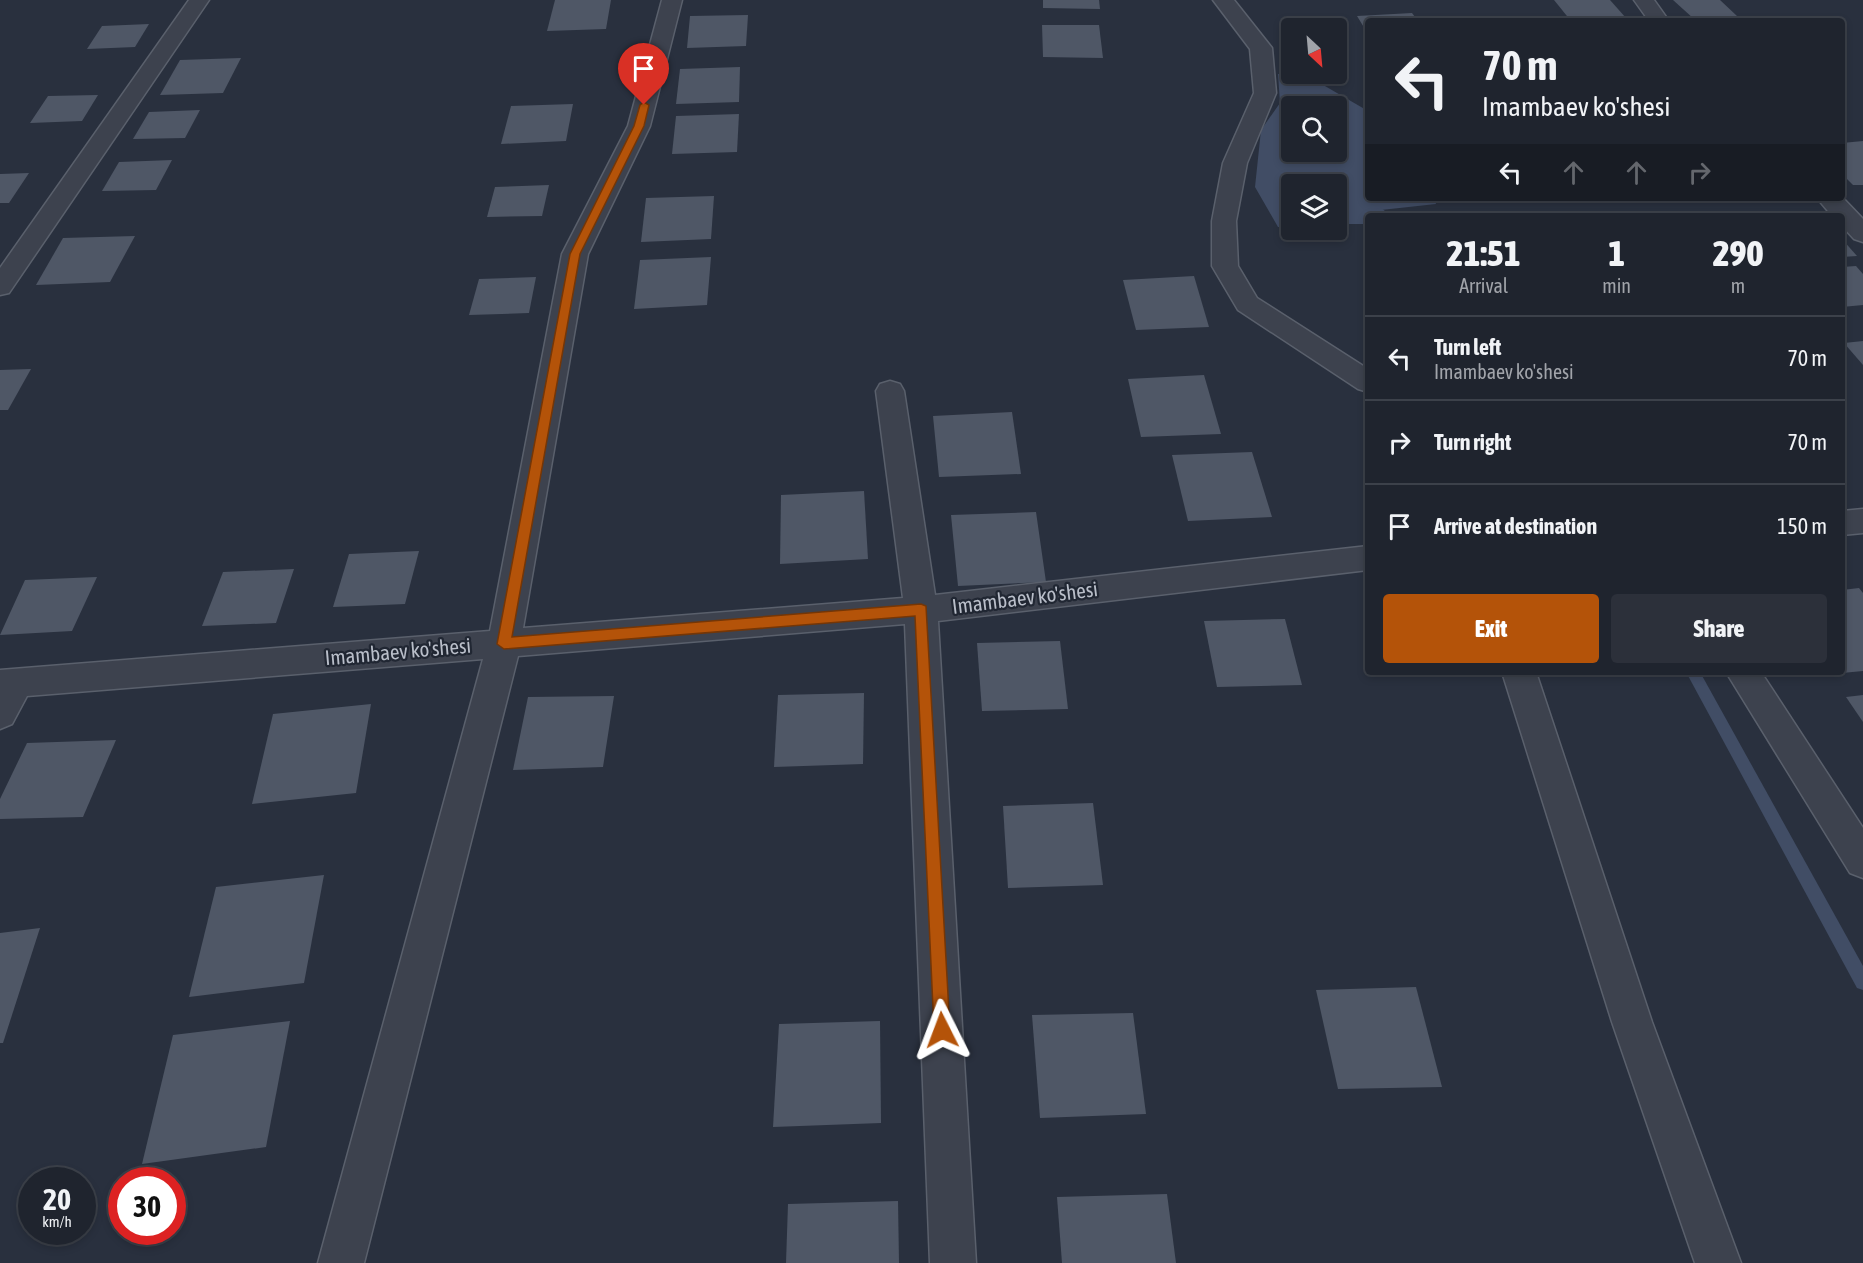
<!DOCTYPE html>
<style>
body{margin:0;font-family:"Asap Condensed",sans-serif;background:#2c303a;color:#f1f3f6;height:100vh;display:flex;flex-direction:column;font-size:22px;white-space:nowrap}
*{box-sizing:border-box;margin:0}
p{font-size:20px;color:#a1a4aa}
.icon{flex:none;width:33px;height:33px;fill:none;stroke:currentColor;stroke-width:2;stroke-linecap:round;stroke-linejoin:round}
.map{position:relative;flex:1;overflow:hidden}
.drawer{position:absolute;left:1365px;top:213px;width:480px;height:462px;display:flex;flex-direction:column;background:#1f242e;border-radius:6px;box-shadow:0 3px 9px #0003,0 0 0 2px #3c414a}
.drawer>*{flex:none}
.top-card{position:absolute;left:1365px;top:18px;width:480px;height:183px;border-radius:6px;box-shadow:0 3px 9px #0003,0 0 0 2px #3c414a;background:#1f242e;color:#f1f3f6;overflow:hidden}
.needle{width:39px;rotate:154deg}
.fabs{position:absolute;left:1281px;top:18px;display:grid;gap:12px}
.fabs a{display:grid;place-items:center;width:66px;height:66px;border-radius:6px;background:#1f242e;box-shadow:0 3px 9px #0003,0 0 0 2px #3c414a;font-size:30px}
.speed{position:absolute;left:18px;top:1167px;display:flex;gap:12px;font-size:30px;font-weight:700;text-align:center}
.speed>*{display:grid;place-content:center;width:78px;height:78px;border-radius:50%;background:#1f242e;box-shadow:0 3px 9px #0003,0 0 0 2px #3c414a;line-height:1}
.speed small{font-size:15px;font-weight:400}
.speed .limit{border:9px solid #d22;background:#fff;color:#111}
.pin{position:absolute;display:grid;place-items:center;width:51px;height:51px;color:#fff;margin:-62px -26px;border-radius:50% 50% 50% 0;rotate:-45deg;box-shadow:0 0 6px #0007}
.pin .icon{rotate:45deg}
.me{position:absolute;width:66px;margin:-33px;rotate:357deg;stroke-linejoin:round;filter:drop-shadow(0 0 4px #0008)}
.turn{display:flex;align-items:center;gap:21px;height:126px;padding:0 18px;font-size:27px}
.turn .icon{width:78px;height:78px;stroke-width:2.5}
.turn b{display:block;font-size:42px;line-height:51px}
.lanes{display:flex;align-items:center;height:57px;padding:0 18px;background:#0003;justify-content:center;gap:30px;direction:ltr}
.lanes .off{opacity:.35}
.eta{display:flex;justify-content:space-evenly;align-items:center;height:102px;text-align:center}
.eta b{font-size:36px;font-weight:800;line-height:42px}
.cta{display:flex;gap:12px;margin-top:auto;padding:12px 18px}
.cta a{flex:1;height:69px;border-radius:6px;background:#b45309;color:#fff;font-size:24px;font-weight:800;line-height:69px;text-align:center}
.cta a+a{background:#2c303a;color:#f1f3f6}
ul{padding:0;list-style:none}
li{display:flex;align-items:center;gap:18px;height:84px;padding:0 18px;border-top:2px solid #3c414a}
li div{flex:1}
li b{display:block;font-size:22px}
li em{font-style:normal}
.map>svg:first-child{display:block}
.water{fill:#414d65;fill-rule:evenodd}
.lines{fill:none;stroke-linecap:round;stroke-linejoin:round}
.stream{fill:#414d65;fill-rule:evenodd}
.building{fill:#4f5766}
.minor-casing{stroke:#5a606c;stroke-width:3}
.minor{fill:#3d424e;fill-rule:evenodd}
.route{fill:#b45309;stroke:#753606;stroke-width:1.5}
.labels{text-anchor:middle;stroke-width:4.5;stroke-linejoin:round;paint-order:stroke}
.street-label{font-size:21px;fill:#b9bec9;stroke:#212733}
</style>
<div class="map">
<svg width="1863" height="1263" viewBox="0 0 1863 1263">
<rect width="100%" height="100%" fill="#29303e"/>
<path class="water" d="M1278 74 1306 75 1368 111V198H1434L1436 204 1381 210 1384 216H1368V224H1337L1336 184H1292L1291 227H1278L1255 187 1261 130 1280 103ZM1292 106H1336V152H1292Z"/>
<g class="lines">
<g class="stream">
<polygon points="1380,207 1391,216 1380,216 1375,210"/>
<polygon points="1686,672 1700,672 1863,966 1863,990 1857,988"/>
</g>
</g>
<g class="building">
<polygon points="555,0 611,0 606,29 547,31"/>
<polygon points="1043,0 1099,0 1100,9 1043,8"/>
<polygon points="1554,0 1610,0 1626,18 1571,21"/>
<polygon points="1673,0 1720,0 1737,16 1694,19"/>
<polygon points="1412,13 1418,21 1368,21 1368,34 1357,16"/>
<polygon points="748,15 746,46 687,48 690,16"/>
<polygon points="149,24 135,47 87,49 102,26"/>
<polygon points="1042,25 1099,25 1103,58 1043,57"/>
<polygon points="241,58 223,93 160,95 180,60"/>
<polygon points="740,67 739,102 676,104 680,69"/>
<polygon points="98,95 82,121 30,123 48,96"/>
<polygon points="573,104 566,141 501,144 511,106"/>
<polygon points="200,110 185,138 133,139 149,112"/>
<polygon points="739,114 737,152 672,154 676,116"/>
<polygon points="1863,141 1863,185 1853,185 1842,174 1842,143"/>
<polygon points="172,160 156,190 102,191 119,162"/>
<polygon points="29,173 9,203 0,203 0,174"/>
<polygon points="549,185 542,216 487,217 495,187"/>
<polygon points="714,196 711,239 641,242 646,198"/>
<polygon points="1741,198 1777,198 1777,200 1744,202"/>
<polygon points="135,236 110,282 36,285 63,238"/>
<polygon points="1842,239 1857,256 1842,257"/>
<polygon points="711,257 707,305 634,309 640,260"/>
<polygon points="1856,266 1863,274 1863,305 1842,307 1842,267"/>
<polygon points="1194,276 1209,327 1136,330 1123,280"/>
<polygon points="536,277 529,313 469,315 479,279"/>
<polygon points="1863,341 1863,365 1844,343"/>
<polygon points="31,369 8,410 0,410 0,370"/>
<polygon points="1204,375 1221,434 1141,437 1128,379"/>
<polygon points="1012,412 1021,474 939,477 933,416"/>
<polygon points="1252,452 1272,517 1188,521 1172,455"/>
<polygon points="864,491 868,559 780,564 781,495"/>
<polygon points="1036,512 1046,582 958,586 951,515"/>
<polygon points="419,551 405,604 333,607 349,554"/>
<polygon points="294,569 276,623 202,626 223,572"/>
<polygon points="97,577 72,631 0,635 25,580"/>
<polygon points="1859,588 1863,593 1863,671 1842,673 1842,590"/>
<polygon points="1285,619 1302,685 1217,687 1204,621"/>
<polygon points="1060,641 1068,709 982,711 977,643"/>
<polygon points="864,693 863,764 774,767 778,695"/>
<polygon points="1863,695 1863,722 1846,697"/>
<polygon points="614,696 603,767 513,770 528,697"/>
<polygon points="371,704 356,793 252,804 273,714"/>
<polygon points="116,740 83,817 0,819 0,799 27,743"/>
<polygon points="1093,803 1103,885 1008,888 1003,806"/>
<polygon points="324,875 304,983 189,997 216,887"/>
<polygon points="40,928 3,1043 0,1043 0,933"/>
<polygon points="1416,987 1442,1087 1338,1089 1316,990"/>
<polygon points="1133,1013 1146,1114 1040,1118 1032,1015"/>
<polygon points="290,1021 266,1147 142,1164 173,1035"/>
<polygon points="880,1021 881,1123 773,1127 779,1024"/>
<polygon points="1167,1194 1176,1263 1062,1263 1057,1197"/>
<polygon points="898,1201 899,1263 786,1263 788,1204"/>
</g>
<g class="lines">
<defs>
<g id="minor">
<polygon points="189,0 209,0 9,293 0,295 0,268"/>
<polygon points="662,0 682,0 650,126 588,254 523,628 903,598 876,391 880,384 890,381 900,384 904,391 935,595 1368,546 1368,570 938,621 976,1263 930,1263 905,624 518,656 364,1263 318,1263 483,659 27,696 12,724 0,729 0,670 490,631 562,254 628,126"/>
<polygon points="1213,0 1234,0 1272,48 1276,93 1247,163 1236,221 1238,266 1257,298 1368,369 1368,392 1358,389 1238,310 1212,266 1212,221 1223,163 1254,93 1250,49"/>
<polygon points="1634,0 1654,0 1669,21 1649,21"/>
<polygon points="1842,197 1863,219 1863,242 1854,239 1842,226 1842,216 1832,216 1817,198"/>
<polygon points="1863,509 1863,533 1842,535 1842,511"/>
<polygon points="1502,672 1536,672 1652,1022 1741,1263 1695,1263 1612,1022"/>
<polygon points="1726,672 1761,672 1863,828 1863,878 1850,873"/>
</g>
</defs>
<use href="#minor" class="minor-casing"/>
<use href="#minor" class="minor"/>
</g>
<polygon class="route" points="644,102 649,105 644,126 580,254 512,637 921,604 926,606 950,1030 948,1036 942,1038 936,1036 934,1030 915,616 504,649 497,644 570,254 634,126 640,105"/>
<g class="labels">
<g class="street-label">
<text transform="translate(1025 598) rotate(-7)" y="7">Imambaev ko'shesi</text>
<text transform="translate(398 652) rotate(-5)" y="7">Imambaev ko'shesi</text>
</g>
</g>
</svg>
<div class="fabs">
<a><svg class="needle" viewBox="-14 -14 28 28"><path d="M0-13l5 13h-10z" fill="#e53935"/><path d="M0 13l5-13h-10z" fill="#a1a4aa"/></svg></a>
<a><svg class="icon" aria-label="search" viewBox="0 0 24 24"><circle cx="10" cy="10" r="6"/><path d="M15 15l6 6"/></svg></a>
<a><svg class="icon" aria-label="layers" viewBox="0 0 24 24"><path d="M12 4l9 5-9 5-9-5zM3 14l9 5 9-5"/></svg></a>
</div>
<div class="speed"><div>20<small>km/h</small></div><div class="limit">30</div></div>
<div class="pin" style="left:644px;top:105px;background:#d93025"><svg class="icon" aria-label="arrive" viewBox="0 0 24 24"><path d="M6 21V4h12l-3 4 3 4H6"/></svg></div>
<svg class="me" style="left:942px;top:1030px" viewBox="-20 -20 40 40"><path d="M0-17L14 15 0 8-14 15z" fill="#b45309" stroke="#fff" stroke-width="4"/></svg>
<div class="top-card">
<div class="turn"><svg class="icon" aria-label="left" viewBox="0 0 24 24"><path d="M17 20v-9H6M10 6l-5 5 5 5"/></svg><div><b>70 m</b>Imambaev ko'shesi</div></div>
<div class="lanes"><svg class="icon" aria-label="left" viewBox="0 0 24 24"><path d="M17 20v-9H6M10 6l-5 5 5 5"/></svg><svg class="icon off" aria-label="ahead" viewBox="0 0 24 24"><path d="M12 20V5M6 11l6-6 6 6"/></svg><svg class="icon off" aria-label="ahead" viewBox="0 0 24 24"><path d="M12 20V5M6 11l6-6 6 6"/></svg><svg class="icon off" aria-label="right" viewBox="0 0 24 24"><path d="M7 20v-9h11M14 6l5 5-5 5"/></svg></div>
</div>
<section class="drawer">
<div class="eta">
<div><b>21:51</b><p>Arrival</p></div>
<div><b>1</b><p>min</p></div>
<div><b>290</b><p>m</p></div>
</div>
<ul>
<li><svg class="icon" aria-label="left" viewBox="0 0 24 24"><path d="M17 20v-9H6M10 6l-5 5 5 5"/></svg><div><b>Turn left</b><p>Imambaev ko'shesi</p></div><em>70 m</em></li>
<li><svg class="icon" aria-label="right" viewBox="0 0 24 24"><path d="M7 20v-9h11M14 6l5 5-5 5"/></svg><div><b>Turn right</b></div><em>70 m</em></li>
<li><svg class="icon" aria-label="arrive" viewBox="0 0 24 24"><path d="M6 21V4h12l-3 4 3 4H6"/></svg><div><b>Arrive at destination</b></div><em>150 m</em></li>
</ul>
<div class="cta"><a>Exit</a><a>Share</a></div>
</section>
</div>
